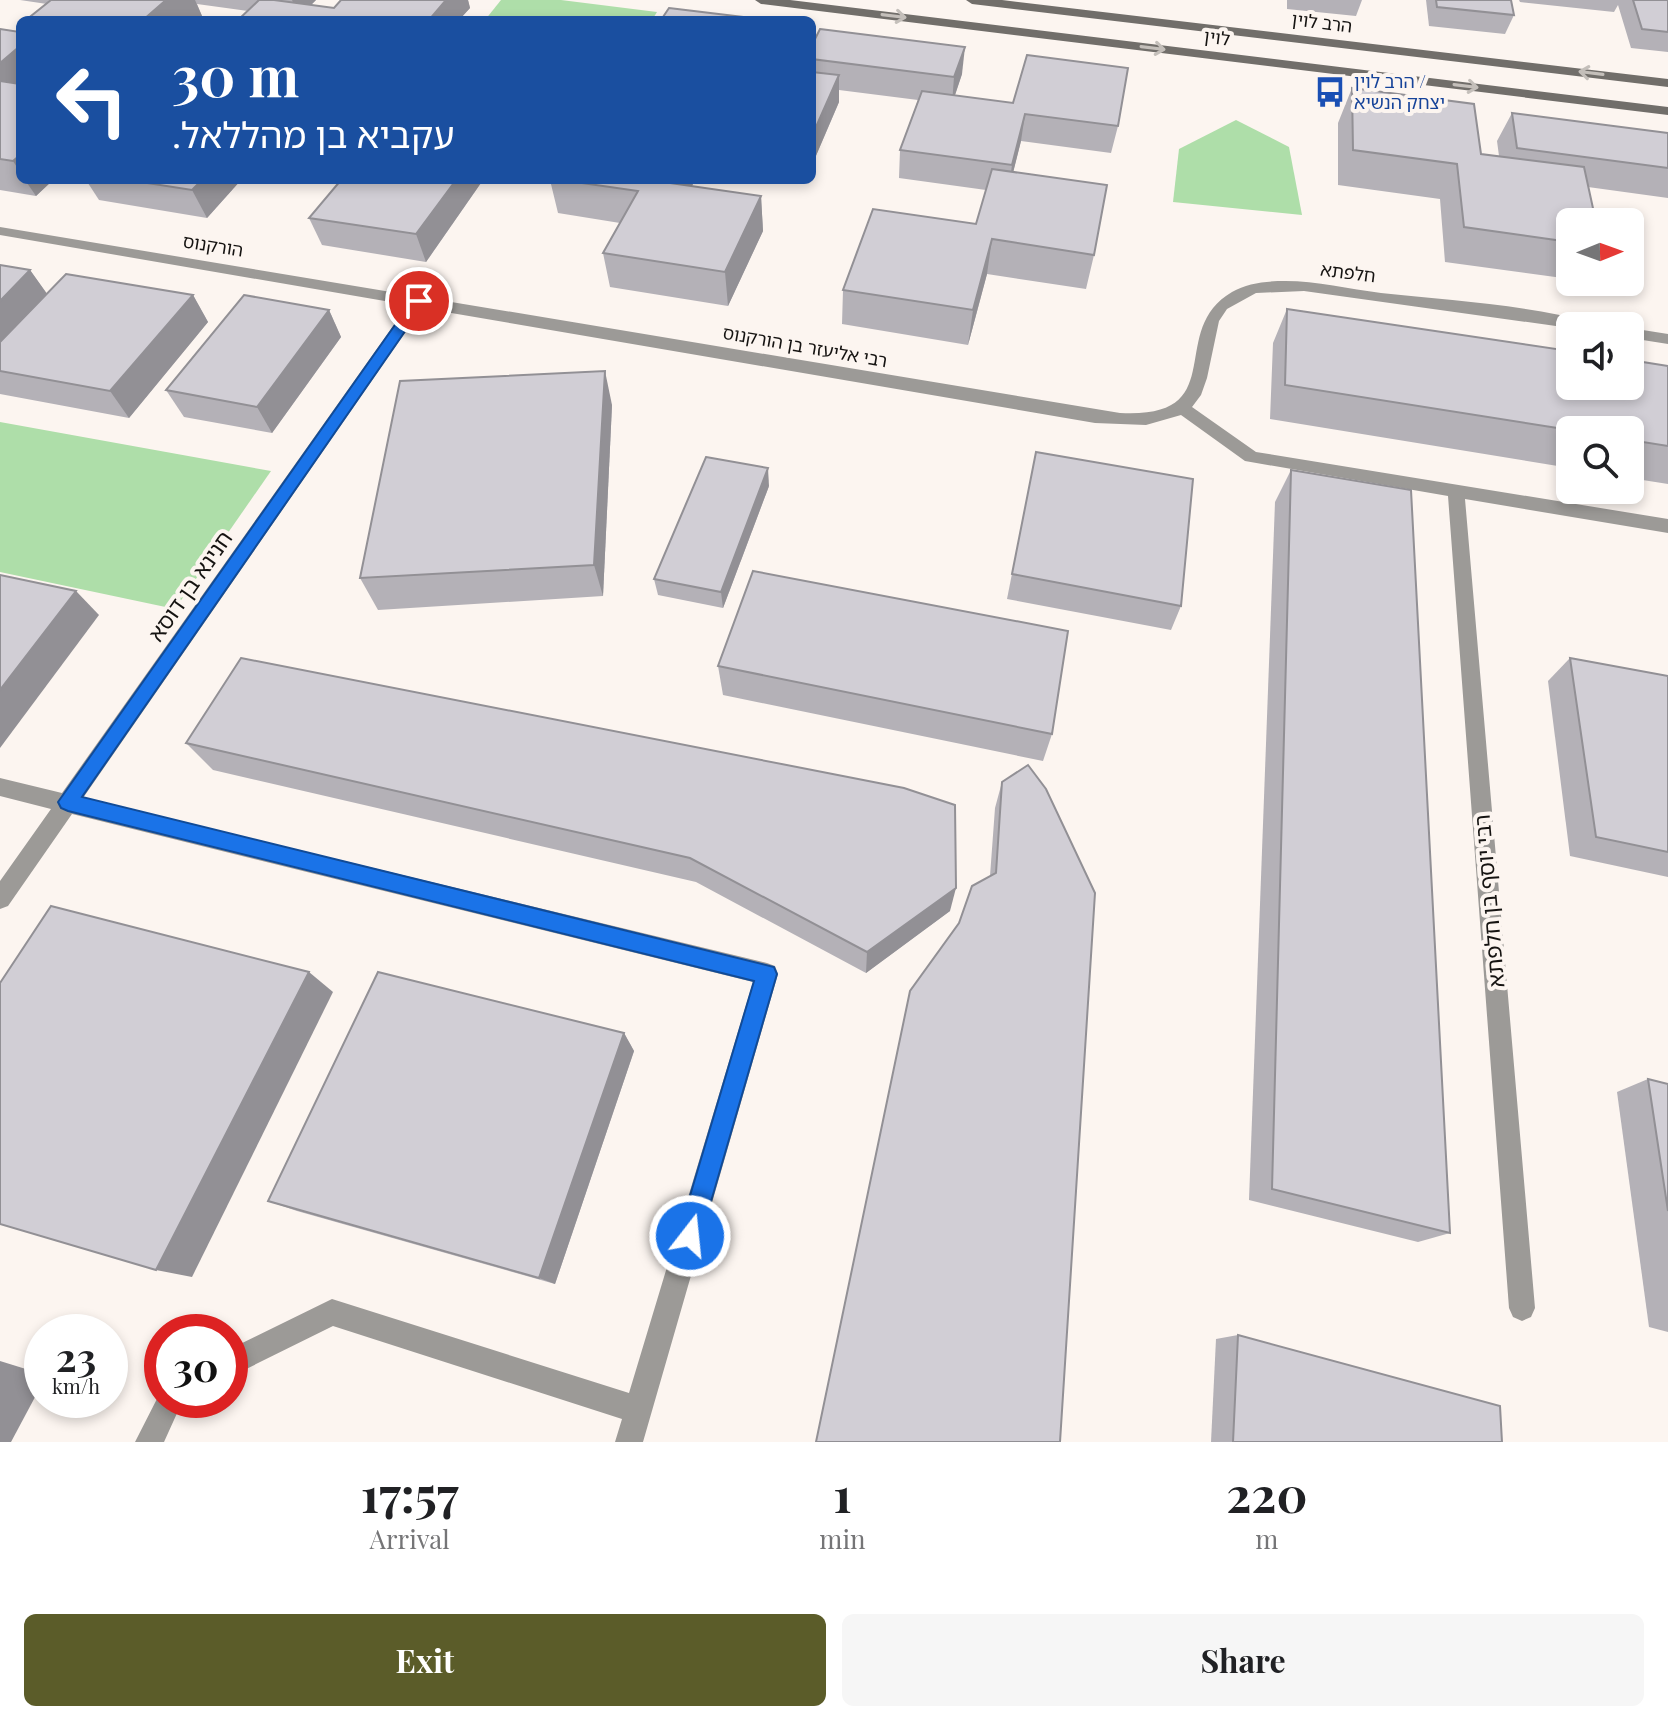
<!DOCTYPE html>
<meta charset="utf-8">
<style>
body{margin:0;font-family:"Playfair Display","Noto Sans Hebrew",serif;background:#f6f6f6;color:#202124;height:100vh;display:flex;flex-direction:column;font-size:30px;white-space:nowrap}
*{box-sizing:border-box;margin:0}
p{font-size:26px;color:#757577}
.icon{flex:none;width:44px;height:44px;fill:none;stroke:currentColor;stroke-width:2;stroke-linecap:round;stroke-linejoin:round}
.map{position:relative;height:1442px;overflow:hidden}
.details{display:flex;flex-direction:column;background:#fff;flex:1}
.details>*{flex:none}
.banner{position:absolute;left:16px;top:16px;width:800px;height:168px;border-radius:12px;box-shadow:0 4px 12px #0003;background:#1a4fa0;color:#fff;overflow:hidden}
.needle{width:52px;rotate:89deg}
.fabs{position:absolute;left:1556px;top:208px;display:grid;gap:16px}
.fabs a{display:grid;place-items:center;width:88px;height:88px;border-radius:12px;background:#fff;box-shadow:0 4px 12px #0003;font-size:40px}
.speed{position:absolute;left:24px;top:1314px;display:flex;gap:16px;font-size:40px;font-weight:700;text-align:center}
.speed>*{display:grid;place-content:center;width:104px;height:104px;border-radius:50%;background:#fff;box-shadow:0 4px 12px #0003;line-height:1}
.speed small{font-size:20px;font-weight:400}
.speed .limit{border:12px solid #d22;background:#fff;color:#111}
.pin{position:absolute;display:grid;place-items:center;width:68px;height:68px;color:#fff;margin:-34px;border:4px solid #fff;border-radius:50%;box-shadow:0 2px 8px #0007}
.me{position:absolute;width:88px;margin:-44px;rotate:16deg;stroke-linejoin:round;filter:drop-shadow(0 0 6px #0008)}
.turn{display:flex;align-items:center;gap:28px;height:168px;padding:0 24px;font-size:36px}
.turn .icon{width:104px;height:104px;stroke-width:2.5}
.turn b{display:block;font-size:56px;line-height:68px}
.eta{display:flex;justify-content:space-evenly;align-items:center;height:136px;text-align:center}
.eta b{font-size:48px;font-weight:700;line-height:56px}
.primary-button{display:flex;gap:16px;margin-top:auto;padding:16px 24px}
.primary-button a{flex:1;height:92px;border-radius:12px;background:#5b5c29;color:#fff;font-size:32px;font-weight:700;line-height:92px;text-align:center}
.primary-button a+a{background:#f6f6f6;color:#202124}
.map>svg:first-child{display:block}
.green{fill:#aedea9}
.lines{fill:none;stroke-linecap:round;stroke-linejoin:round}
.street{fill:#9c9a97;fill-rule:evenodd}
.secondary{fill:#716e6a;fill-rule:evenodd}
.wall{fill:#b4b1b7}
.shaded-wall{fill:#929095}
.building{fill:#d1ced5;stroke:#929095;stroke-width:2}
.oneway{stroke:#c4bfba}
.route{fill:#1a73e8;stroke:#114b97;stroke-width:2}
.labels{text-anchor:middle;stroke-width:8;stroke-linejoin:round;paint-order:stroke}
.far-street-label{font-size:18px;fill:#151311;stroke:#fcf5f0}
.far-transit-label{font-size:18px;fill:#164399;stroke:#fcf5f0;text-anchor:start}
.street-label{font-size:22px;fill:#151311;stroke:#fcf5f0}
</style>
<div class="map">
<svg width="1668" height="1442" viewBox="0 0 1668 1442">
<rect width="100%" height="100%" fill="#fcf5f0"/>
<g class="green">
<polygon points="501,0 561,0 657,12 652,20 485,20"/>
<polygon points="1236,120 1289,147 1302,215 1173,202 1179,149"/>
<polygon points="0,422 271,471 175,609 0,572"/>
</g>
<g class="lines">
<g class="street">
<path d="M0 227 1120 413C1233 419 1165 331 1232 292 1247 283 1267 281 1285 281 1317 281 1349 289 1381 293 1448 300 1527 305 1591 322L1594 326H1570V328L1304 291 1256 293 1227 309 1219 321 1207 378 1201 395 1192 407 1256 452 1668 519V533L1465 499 1535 1308 1531 1317 1522 1321 1513 1317 1509 1308 1448 496 1245 461 1181 415 1146 425 1095 423 422 308 83 798 767 963 775 966 778 974 643 1442H615L622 1419 333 1326 230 1377V1349L332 1299 629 1393 753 982 72 814 8 906 0 909V881L51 809 0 796V778L62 793 408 305 0 235Z"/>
<polygon points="1630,328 1668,334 1668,344 1630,338"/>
<polygon points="162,1389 162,1400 183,1400 164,1442 135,1442"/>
</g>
<g class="secondary">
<polygon points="755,0 790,0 1668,107 1668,115 761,4"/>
<polygon points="966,0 1002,0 1668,79 1668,87 972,4"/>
</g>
</g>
<g class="wall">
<polygon points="20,0 316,0 311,5 334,8 341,0 468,0 470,8 459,20 238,20 248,11 197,4 202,16 198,20 26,20 47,4"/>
<polygon points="1287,0 1362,0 1356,16 1287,9"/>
<polygon points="1426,0 1511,0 1514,15 1505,34 1429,26"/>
<polygon points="1519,0 1668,0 1668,52 1631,48 1618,5 1614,12 1520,2"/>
<polygon points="0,29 20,32 20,180 53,180 36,196 0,190"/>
<polygon points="812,45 962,74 955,95 1118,126 1111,153 1021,141 1013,172 1094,255 1086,289 987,274 968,345 842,324 843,290 976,224 986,190 899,178 900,150 918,100 839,90 839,102 812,165"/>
<polygon points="1352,88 1481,154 1499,156 1497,141 1512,113 1668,133 1668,198 1588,187 1570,222 1570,279 1445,262 1440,199 1338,185 1338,123"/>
<polygon points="86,180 241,180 207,218 99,200"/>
<polygon points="483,180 426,262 322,245 309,218"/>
<polygon points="550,180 695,180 692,186 761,196 763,231 728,306 610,287 603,253 620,223 558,213"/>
<polygon points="0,265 30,270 47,294 193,295 208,322 129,418 0,394"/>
<polygon points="1287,309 1668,366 1668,484 1630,478 1630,430 1570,430 1570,468 1270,419 1273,343"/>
<polygon points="329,310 341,337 272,433 184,417 166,390"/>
<polygon points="612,405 603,596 378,610 360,578"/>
<polygon points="1036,452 1181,606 1171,630 1007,599"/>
<polygon points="1291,470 1450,1233 1418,1242 1249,1200 1275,502"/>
<polygon points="769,486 723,608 658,595 654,579"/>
<polygon points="1570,658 1668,676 1668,877 1570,856 1548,681"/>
<polygon points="718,666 1052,734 1043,761 723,695"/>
<polygon points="186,743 950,911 866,973 696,882 213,770"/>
<polygon points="1002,782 1095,893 959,923 990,876 995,808"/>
<polygon points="624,1033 634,1051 555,1284 297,1211 268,1201"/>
<polygon points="1648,1079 1668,1084 1668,1332 1649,1327 1617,1092"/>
<polygon points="1238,1335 1502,1442 1211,1442 1216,1339"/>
</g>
<g class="shaded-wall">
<polygon points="166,0 195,0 202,16 198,20 143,20"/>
<polygon points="292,0 316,0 299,17"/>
<polygon points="446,0 468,0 470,8 459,20 429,20"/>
<polygon points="20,46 20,98 0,107 0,63"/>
<polygon points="965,47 962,74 952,104 954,77"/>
<polygon points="839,75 839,102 812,165 812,136"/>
<polygon points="1025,114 1021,141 1008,193 1012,165"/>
<polygon points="20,155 20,172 13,161"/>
<polygon points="25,180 53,180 36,196"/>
<polygon points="202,180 241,180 207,218 192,190"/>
<polygon points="456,180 483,180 426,262 416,234"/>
<polygon points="672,180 695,180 675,218 670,183"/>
<polygon points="761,196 763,231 728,306 725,272"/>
<polygon points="992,239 987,274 968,345 973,310"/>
<polygon points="30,270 50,298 0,349 0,301"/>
<polygon points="193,295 208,322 129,418 110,391"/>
<polygon points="329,310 341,337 272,433 257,407"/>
<polygon points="605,371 612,405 603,596 594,565"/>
<polygon points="768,468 769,486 723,608 721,592"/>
<polygon points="76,591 99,615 0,748 0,690"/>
<polygon points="956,888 950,911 866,973 867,952"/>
<polygon points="309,972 333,992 192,1277 156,1270"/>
<polygon points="624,1033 634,1051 555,1284 539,1278"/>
<polygon points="0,1361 42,1374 42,1384 11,1442 0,1442"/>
</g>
<g class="building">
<polygon points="51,0 166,0 143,20 26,20"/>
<polygon points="259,0 274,0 334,8 341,0 446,0 429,20 238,20"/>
<polygon points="1436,0 1511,0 1514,15 1437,7"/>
<polygon points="1633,0 1668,0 1668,32 1642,29"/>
<polygon points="669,8 760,19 661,20"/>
<polygon points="0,29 20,32 20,46 0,63"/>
<polygon points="820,29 965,47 954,77 812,59 812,45"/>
<polygon points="1027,55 1128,68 1118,126 1025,114 1012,165 900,150 922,91 1013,103"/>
<polygon points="812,72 839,75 812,136"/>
<polygon points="0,81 20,84 20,155 13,161 0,159"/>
<polygon points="1352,88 1474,104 1481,154 1584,167 1596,222 1570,222 1570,242 1464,227 1457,164 1353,150"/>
<polygon points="1512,113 1668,133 1668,168 1517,148"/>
<polygon points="992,169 1107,185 1094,255 992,239 973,310 843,290 873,209 976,224"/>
<polygon points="128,180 202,180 192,190"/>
<polygon points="341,180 456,180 416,234 309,218"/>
<polygon points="561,180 672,180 670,183 761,196 725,272 603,253 638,191"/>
<polygon points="0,265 30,270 0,301"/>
<polygon points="66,274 193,295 110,391 0,371 0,342"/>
<polygon points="244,295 329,310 257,407 166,390"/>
<polygon points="1287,309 1570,351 1570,386 1630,386 1630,360 1668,366 1668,446 1630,440 1630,430 1570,430 1285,385"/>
<polygon points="605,371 594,565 360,578 400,381"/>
<polygon points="1036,452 1193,479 1181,606 1012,574"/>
<polygon points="706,457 768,468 721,592 654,579"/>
<polygon points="1291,470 1411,490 1450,1233 1272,1189"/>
<polygon points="753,571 1068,631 1052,734 718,666"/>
<polygon points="0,575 76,591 0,690"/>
<polygon points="241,658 904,788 955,805 956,888 867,952 690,858 186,743"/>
<polygon points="1570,658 1668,676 1668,852 1596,837"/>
<polygon points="1028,765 1046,789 1095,893 1060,1442 816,1442 910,991 959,923 972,886 996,873 1002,782"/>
<polygon points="51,906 309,972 156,1270 0,1224 0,983"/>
<polygon points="378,972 624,1033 539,1278 268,1201"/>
<polygon points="1648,1079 1668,1084 1668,1211"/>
<polygon points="1238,1335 1500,1406 1502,1442 1233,1442"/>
</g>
<defs><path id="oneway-shaft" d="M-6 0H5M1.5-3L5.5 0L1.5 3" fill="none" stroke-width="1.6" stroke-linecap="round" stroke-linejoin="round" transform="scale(2)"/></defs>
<g class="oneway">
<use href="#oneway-shaft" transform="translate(894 16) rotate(7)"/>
<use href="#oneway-shaft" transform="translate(1153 48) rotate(7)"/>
<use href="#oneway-shaft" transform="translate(1591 73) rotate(-173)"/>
<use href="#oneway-shaft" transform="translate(1466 86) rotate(7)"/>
</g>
<polygon class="route" points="419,296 426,301 424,304 82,797 774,967 777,974 701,1236 698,1244 690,1247 681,1244 678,1236 754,981 68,811 61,808 58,802 414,298"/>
<defs>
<symbol id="bus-bare" viewBox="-9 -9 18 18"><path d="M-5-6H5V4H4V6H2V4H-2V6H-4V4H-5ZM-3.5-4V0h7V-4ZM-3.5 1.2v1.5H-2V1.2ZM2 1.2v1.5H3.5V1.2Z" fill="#1a4fb4" stroke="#fcf5f0" stroke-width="2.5" paint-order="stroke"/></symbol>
</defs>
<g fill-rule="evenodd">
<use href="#bus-bare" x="1308" y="70" width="44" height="44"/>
</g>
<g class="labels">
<g class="far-street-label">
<text transform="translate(1322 23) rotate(7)" y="6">הרב לוין</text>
<text transform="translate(1217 38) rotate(7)" y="6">לוין</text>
<text transform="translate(213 246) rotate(9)" y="6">הורקנוס</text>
<text transform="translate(1348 273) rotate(7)" y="6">חלפתא</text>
<text transform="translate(805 347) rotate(10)" y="6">רבי אליעזר בן הורקנוס</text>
</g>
<g class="far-transit-label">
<text x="1354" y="88">הרב לוין /<tspan x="1354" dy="21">יצחק הנשיא</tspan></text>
</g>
<g class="street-label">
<text transform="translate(190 586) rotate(-55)" y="8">חנינא בן דוסא</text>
<text transform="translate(1489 901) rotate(-95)" y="8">רבי יוסף בן חלפתא</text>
</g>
</g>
</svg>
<div class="fabs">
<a><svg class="needle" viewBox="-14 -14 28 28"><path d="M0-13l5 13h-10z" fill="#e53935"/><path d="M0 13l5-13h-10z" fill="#757577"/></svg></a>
<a><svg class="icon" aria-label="sound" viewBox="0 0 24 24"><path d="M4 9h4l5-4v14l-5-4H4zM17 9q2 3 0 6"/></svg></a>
<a><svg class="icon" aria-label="search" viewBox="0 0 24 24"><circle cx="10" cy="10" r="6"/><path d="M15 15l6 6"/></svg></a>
</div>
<div class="speed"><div>23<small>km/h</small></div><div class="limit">30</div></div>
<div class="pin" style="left:419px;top:301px;background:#d93025"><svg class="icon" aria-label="arrive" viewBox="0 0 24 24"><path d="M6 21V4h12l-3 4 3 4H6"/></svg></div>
<svg class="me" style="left:690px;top:1236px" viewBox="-20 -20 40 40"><circle r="17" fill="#1a73e8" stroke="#fff" stroke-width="3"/><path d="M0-11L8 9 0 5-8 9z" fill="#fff"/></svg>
<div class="banner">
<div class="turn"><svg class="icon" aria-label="left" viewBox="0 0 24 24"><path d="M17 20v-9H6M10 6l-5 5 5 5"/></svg><div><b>30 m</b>.עקביא בן מהללאל</div></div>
</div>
</div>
<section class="details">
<div class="eta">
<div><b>17:57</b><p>Arrival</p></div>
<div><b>1</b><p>min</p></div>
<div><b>220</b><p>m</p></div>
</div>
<div class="primary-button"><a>Exit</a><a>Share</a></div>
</section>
